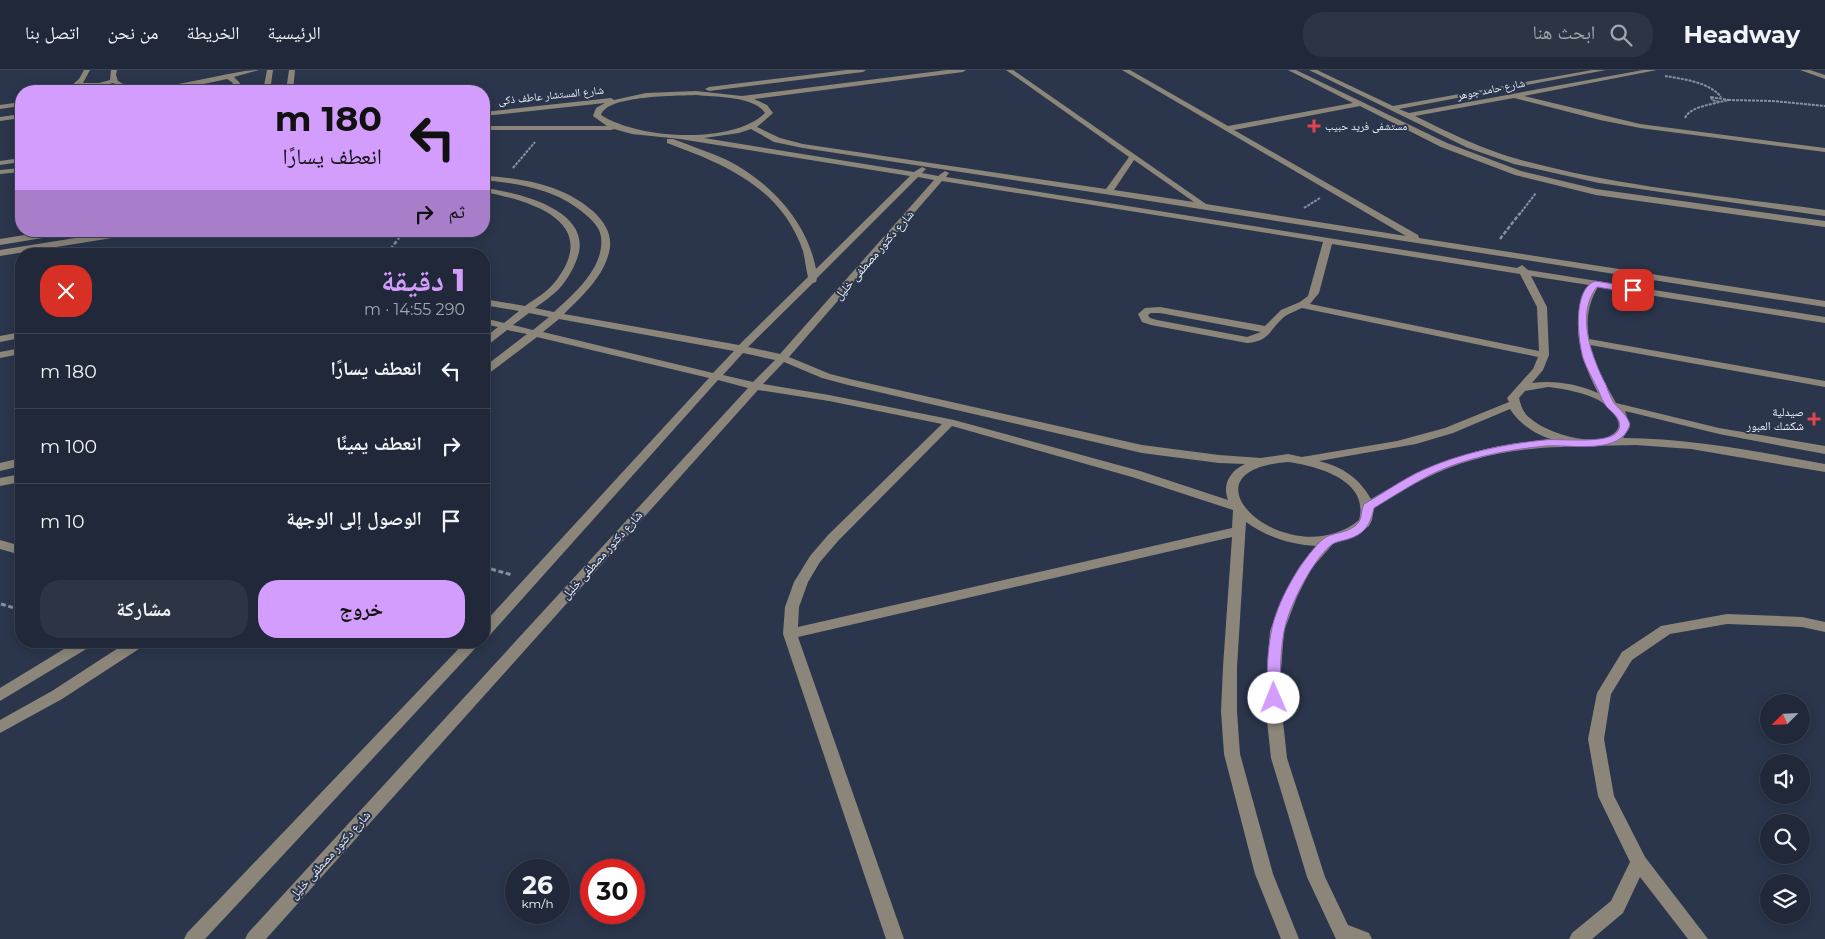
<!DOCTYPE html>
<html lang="ar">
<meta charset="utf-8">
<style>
body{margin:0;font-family:Montserrat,"Noto Naskh Arabic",sans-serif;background:#2d3444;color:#f1f3f6;direction:rtl;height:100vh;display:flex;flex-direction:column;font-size:19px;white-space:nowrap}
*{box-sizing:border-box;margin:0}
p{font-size:16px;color:#a2a6ae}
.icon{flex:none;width:28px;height:28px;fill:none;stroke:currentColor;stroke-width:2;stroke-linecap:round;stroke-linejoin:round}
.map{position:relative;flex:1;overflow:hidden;direction:ltr}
.sheet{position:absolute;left:15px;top:178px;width:475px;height:400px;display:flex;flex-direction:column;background:#202839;border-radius:20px;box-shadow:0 2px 12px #0003,0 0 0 1px #3d4453;direction:rtl}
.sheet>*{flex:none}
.hud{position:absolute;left:15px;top:15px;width:475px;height:152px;border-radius:20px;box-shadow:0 2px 12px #0003,0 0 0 1px #3d4453;direction:rtl;background:#d29dfd;color:#111;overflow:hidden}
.needle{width:32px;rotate:246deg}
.controls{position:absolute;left:1760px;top:624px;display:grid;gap:10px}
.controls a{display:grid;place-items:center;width:50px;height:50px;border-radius:50%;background:#202839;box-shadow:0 2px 12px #0003,0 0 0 1px #3d4453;font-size:25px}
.speed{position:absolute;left:505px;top:789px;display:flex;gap:10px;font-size:25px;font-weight:700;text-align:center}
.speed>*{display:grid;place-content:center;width:65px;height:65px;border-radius:50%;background:#202839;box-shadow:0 2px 12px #0003,0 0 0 1px #3d4453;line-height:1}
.speed small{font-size:12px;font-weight:400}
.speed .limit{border:8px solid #d22;background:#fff;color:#111}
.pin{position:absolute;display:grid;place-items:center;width:42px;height:42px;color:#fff;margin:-21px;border-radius:10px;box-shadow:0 2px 8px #0006}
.me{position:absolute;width:55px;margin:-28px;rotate:359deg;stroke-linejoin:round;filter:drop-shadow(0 0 4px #0008)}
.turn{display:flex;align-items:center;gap:18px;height:105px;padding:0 25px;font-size:22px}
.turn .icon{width:65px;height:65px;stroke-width:2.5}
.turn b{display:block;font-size:35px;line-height:42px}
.then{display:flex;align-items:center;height:48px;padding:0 25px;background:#0003;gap:10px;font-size:19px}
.round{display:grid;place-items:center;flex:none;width:52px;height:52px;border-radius:20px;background:#2d3444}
.summary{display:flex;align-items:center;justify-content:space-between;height:85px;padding:0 25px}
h1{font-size:30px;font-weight:800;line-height:38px;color:#d29dfd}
.action{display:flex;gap:10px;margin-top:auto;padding:10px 25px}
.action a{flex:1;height:58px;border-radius:20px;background:#d29dfd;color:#111;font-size:20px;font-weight:800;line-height:58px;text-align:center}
.action a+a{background:#2d3444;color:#f1f3f6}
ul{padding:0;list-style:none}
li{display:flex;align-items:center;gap:15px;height:75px;padding:0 25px;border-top:1px solid #3d4453}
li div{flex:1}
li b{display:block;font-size:19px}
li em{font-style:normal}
header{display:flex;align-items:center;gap:30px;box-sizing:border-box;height:70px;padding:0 25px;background:#202839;border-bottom:1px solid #3d4453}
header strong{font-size:24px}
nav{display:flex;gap:28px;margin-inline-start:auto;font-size:18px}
.search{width:350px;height:45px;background:#2d3444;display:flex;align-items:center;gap:12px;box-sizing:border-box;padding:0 18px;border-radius:20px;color:#a2a6ae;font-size:19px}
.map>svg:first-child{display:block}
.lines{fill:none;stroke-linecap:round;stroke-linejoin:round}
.path-far2{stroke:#8790a0;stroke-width:2;stroke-dasharray:3 1;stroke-linecap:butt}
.path-far1{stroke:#8790a0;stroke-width:2.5;stroke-dasharray:4 2;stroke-linecap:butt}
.path{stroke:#8790a0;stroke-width:3;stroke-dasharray:5 2.5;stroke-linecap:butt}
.minor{fill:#8c867a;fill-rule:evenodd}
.route{fill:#d29dfd;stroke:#8866a4}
.health-dot{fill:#e0444e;stroke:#2b364c;stroke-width:2}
.labels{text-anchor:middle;stroke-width:4;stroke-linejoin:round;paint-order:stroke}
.far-street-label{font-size:11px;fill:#ebf1fc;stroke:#2b364c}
.far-poi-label{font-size:11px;fill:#ebf1fc;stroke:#2b364c;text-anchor:start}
.street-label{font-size:12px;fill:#ebf1fc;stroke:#2b364c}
.poi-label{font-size:12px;fill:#ebf1fc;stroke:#2b364c;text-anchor:end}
</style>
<header>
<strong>Headway</strong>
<div class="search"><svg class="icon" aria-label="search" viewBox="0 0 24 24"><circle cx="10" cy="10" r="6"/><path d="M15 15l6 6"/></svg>ابحث هنا</div>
<nav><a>الرئيسية</a><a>الخريطة</a><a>من نحن</a><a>اتصل بنا</a></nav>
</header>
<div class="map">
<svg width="1825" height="869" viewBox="0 0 1825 869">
<rect width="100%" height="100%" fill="#2b364c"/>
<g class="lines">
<g class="path-far2">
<path d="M1665 6C1683 9 1709 12 1721 27"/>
<polygon points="1711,27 1729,30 1720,32 1712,30"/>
<polyline points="1728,30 1773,31 1825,36"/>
<path d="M1685 48C1690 37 1709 35 1720 32"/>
<polyline points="513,98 535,72"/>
<polyline points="1304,138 1320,128"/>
<polyline points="1519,145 1536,123"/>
</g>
<g class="path-far1">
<polyline points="1500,169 1520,143"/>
<polyline points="387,184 404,161"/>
</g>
<g class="path">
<polyline points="484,497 512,505"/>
<polyline points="1,534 21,540"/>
</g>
<g class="minor">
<path d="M84 0H90L83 13H99L110 10 111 0H117L116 5 118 11C145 30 226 0 259 0L234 7 240 13 234 21H227L233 13 227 9C194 17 160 21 126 21L127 19 113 13 99 17H77L72 21H65L79 9Z"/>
<polygon points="267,0 273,0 270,21 263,21"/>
<polygon points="289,0 295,0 293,21 286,21"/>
<polygon points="847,0 866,0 863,2 709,21 705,19 709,17"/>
<path d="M947 0H966L963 2 754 29 767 35 773 43 757 57 780 68 803 74 1106 119 1129 87 1006 0H1013L1206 134 1406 166 1122 0H1130L1228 56 1353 33 1288 0H1296L1447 73 1521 101 1596 119 1825 151V157L1596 125 1515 105 1441 77 1360 36 1234 60 1418 165 1419 168 1825 231V237L1124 127 803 78 774 72 751 59 739 63 704 68 914 102 922 97 926 99 922 103 938 106 945 101 949 103 946 107 1517 198 1522 195 1528 200 1825 247V253L1598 217C1588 234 1586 249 1589 269L1825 311V317L1590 275 1600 304 1616 333 1719 358 1825 376V384L1719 364 1625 341 1630 357 1623 368C1691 368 1758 382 1825 394V402L1691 379 1636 375 1589 376 1568 374 1563 377C1515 378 1467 387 1424 409 1406 417 1390 428 1374 438L1372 450 1369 456 1355 466 1333 474 1311 499 1297 527 1284 561 1281 600 1282 642 1287 688 1325 807 1348 855 1369 863 1372 869H1336L1335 867 1307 807 1271 688 1266 642 1267 600 1270 561 1283 527 1299 497 1317 476C1291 475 1267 467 1246 452L1237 597V641L1240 684 1273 804 1299 869H1281L1255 804 1224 684 1221 641 1223 597 1232 467 798 567 904 869H886L783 564 785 537 794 512 810 486 828 465 942 354 829 331 758 320 266 869H245L248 863 748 318 718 310 489 566 484 567V553L709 308 537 267 488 304 484 305V297L527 264 507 260 488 275 484 276V268L498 257 484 254V248L504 253 519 241 484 235V229L525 236C535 229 547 222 555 212 602 152 532 131 484 122V118C515 122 588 138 579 182 576 195 568 209 559 219 552 226 543 232 535 238L554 242C574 224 605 197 601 167 600 158 593 151 586 145 557 119 521 114 484 110V106C523 108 564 115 594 142 607 155 614 168 608 186 601 209 581 227 564 244L739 275 808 207C806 199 805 189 803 181 781 117 724 94 667 73V69H673C691 76 709 82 727 90 770 112 807 151 816 199L910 106 680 69 632 64 614 59 611 60H484V56H607L593 46 596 38 605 33 484 46V42L611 28 614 30 646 23 696 21 742 26ZM696 25C714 27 755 26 765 43 732 75 638 69 601 45 607 25 677 26 696 25ZM1134 90 1194 132 1114 120ZM918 107 934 110 780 284 748 277 813 213 816 212 817 208ZM942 111 1323 172 1308 226 1300 232 1281 240 1265 256 1160 237 1145 238 1138 244 1142 252 1151 255 1247 273C1270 271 1269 260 1284 247 1289 243 1296 241 1302 238L1538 287 1533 299 1507 328 1509 332 1445 358 1397 371 1302 387 1288 384 1261 388 1219 385 1142 375 854 310 830 304 789 287ZM1332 174 1520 204 1537 237 1539 281 1310 234 1319 223ZM1531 206 1589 215C1568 250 1580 288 1598 323 1577 314 1555 310 1532 313L1543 300 1549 285 1547 237ZM529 243 549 247 533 260 513 255ZM1151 243H1160L1261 262 1247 267 1157 250 1150 248 1148 245ZM559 249 734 281 713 303 543 262ZM743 283 775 290 753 312 723 305ZM784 292 822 308 848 315 1142 383 1219 393 1245 394C1230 401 1222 414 1228 430L1140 401 954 350 829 325 763 314ZM1548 317C1571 320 1610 326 1618 351 1620 356 1618 361 1613 364 1594 378 1546 363 1530 348 1523 343 1521 336 1519 328L1525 321ZM1510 339C1520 355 1537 365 1554 370 1484 372 1430 394 1371 429 1359 408 1343 397 1319 391L1416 374 1453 363ZM952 356 1132 407 1233 440 1232 458 798 557 799 537 808 512 820 492 838 471ZM1288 392C1317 396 1370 410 1359 450 1290 507 1170 401 1288 392Z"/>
<path d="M1309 0H1317L1393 36 1592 0H1606L1399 39 1409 43 1643 0H1657L1524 26 1640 54 1825 78V82L1640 58 1600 50 1514 28 1415 46C1450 63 1484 80 1521 90 1620 117 1724 126 1825 140V146L1599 113 1514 94 1468 78Z"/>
<polygon points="1800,0 1810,0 1825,5 1825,9"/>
<polygon points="21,32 21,36 0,39 0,35"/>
<polygon points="21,44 21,48 0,51 0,47"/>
<polygon points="21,88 21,92 0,95 0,91"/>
<polygon points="21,98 21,102 0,104 0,100"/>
<polygon points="49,161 71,161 67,164 0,175 0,169"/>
<polygon points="119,161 141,161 137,164 0,186 0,180"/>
<polygon points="21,262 21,268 0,272 0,266"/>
<polygon points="21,278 21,284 0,288 0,282"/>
<polygon points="21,388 21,396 0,401 0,393"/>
<polygon points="21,404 21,412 0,416 0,408"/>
<polygon points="0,470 21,476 21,485 0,479"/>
<polygon points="1727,544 1802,547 1825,552 1825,562 1802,557 1727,554 1670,564 1632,590 1611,624 1604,669 1614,726 1645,787 1708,869 1688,869 1640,807 1623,843 1592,869 1569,869 1572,863 1611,831 1630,792 1598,726 1588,669 1597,623 1622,582 1661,556"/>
<polygon points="77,571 95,571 93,575 0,631 0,618"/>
<polygon points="129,571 147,571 145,575 62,629 0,663 0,650 52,621"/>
<polygon points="466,571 482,571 205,869 184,869 187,863"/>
</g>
</g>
<path class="route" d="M1595 211 1633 217 1637 220 1633 223 1597 217C1575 244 1592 288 1606 315 1608 321 1611 328 1614 333 1621 341 1626 344 1630 354 1622 386 1570 374 1545 376 1507 380 1464 388 1430 405 1411 415 1392 427 1374 438 1370 456 1364 465 1345 470 1341 471 1335 472 1331 475 1312 491 1288 538 1284 562 1280 584 1280 606 1281 628L1279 632 1274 633 1269 632 1267 628C1267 606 1267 584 1271 563 1276 533 1300 491 1322 470 1331 461 1349 465 1359 452 1362 447 1361 439 1364 434 1384 423 1403 409 1423 400 1461 383 1504 374 1544 370 1560 368 1609 375 1618 361 1624 350 1612 343 1606 336 1603 332 1601 327 1599 322 1594 311 1587 300 1583 288 1578 270 1572 220 1595 211Z"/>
<g class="health-dot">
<path d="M1311.5 48.5h5v5h5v5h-5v5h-5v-5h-5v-5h5z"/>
<path d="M1811.5 341.5h5v5h5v5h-5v5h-5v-5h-5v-5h5z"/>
</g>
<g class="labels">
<g class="far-street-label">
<text transform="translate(1491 19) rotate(-11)" y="4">شارع حامد جوهر</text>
<text transform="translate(551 25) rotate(-6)" y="4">شارع المستشار عاطف ذكى</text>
</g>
<g class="far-poi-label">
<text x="1325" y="60">مستشفى فريد حبيب</text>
</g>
<g class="street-label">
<text transform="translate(874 185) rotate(-49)" y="4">شارع دكتور مصطفى خليل</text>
<text transform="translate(602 485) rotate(-48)" y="4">شارع دكتور مصطفى خليل</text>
<text transform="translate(330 785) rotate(-48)" y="4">شارع دكتور مصطفى خليل</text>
</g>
<g class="poi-label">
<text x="1804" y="346">صيدلية<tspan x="1804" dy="14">شكشك العبور</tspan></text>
</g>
</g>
</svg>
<div class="controls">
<a><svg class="needle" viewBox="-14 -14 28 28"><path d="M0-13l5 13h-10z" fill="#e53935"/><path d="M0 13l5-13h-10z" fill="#a2a6ae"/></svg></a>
<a><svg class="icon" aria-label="sound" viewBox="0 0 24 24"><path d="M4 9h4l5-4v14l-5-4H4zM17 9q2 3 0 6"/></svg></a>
<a><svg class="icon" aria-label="search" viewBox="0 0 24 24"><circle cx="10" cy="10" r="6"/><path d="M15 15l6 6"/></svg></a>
<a><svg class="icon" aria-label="layers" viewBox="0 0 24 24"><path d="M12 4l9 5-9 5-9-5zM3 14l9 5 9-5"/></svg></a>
</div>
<div class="speed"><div>26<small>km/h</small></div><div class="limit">30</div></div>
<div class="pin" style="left:1633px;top:220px;background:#d93025"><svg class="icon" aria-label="arrive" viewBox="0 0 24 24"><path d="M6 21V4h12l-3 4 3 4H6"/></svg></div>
<svg class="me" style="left:1274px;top:628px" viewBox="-20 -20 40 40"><circle r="19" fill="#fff"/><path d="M0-13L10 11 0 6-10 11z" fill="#d29dfd"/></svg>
<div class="hud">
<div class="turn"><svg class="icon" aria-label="left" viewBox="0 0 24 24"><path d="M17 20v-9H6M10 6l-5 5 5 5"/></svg><div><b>180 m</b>انعطف يسارًا</div></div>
<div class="then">ثم<svg class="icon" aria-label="right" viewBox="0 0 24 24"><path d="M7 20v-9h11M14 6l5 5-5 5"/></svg></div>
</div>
<section class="sheet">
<div class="summary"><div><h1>1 دقيقة</h1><p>290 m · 14:55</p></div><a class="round" style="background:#d93025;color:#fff"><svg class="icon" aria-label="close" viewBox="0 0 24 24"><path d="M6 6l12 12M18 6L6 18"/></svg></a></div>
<ul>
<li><svg class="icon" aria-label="left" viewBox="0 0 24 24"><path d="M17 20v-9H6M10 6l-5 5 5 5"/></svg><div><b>انعطف يسارًا</b></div><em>180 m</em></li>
<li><svg class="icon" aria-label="right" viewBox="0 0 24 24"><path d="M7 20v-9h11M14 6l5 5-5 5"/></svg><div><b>انعطف يمينًا</b></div><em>100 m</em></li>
<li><svg class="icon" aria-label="arrive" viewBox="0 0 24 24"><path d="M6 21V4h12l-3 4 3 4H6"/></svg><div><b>الوصول إلى الوجهة</b></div><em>10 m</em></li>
</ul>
<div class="action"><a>خروج</a><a>مشاركة</a></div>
</section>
</div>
